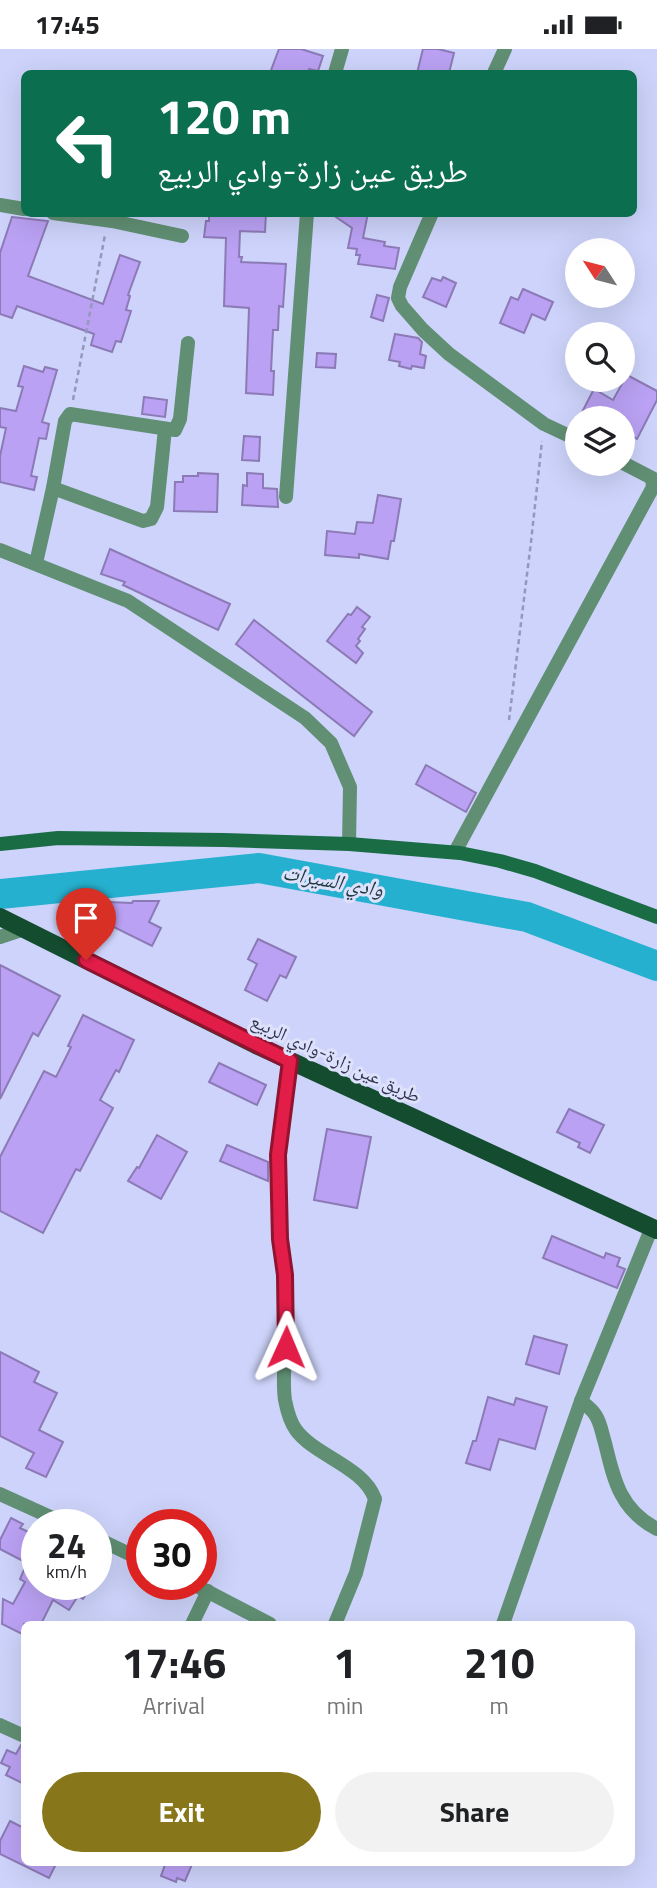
<!DOCTYPE html>
<meta charset="utf-8">
<style>
body{margin:0;font-family:"Titillium Web","Noto Naskh Arabic",sans-serif;background:#f2f2f2;color:#202124;height:100vh;display:flex;flex-direction:column;font-size:26px;white-space:nowrap}
*{box-sizing:border-box;margin:0}
p{font-size:23px;color:#757577}
.icon{flex:none;width:38px;height:38px;fill:none;stroke:currentColor;stroke-width:2;stroke-linecap:round;stroke-linejoin:round}
.map{position:relative;flex:1;overflow:hidden}
.drawer{position:absolute;left:21px;top:1572px;width:614px;height:245px;display:flex;flex-direction:column;background:#fff;border-radius:10px;box-shadow:0 7px 28px #0002}
.drawer>*{flex:none}
.hud{position:absolute;left:21px;top:21px;width:616px;height:147px;border-radius:10px;box-shadow:0 7px 28px #0002;background:#0b6e4f;color:#fff;overflow:hidden}
.needle{width:46px;rotate:306deg}
.buttons{position:absolute;left:565px;top:189px;display:grid;gap:14px}
.buttons a{display:grid;place-items:center;width:70px;height:70px;border-radius:50%;background:#fff;box-shadow:0 7px 28px #0002;font-size:35px}
.speed{position:absolute;left:21px;top:1460px;display:flex;gap:14px;font-size:35px;font-weight:700;text-align:center}
.speed>*{display:grid;place-content:center;width:91px;height:91px;border-radius:50%;background:#fff;box-shadow:0 7px 28px #0002;line-height:1}
.speed small{font-size:18px;font-weight:400}
.speed .limit{border:10px solid #d22;background:#fff;color:#111}
.pin{position:absolute;display:grid;place-items:center;width:60px;height:60px;color:#fff;margin:-72px -30px;border-radius:50% 50% 50% 0;rotate:-45deg;box-shadow:0 0 7px #0007}
.pin .icon{rotate:45deg}
.me{position:absolute;width:77px;margin:-38px;rotate:1deg;stroke-linejoin:round;filter:drop-shadow(0 0 5px #0008)}
.turn{display:flex;align-items:center;gap:24px;height:147px;padding:0 21px;font-size:32px}
.turn .icon{width:91px;height:91px;stroke-width:2.5}
.turn b{display:block;font-size:49px;line-height:60px}
.eta{display:flex;justify-content:space-evenly;align-items:center;height:119px;text-align:center}
.eta b{font-size:42px;font-weight:700;line-height:49px}
.cta{display:flex;gap:14px;margin-top:auto;padding:14px 21px}
.cta a{flex:1;height:80px;border-radius:42px;background:#88761a;color:#fff;font-size:28px;font-weight:700;line-height:80px;text-align:center}
.cta a+a{background:#f2f2f2;color:#202124}
.status{display:flex;justify-content:space-between;align-items:center;height:49px;padding:0 35px;background:#fff;direction:ltr}
.status svg{height:19px;fill:currentColor}
.map>svg:first-child{display:block}
.lines{fill:none;stroke-linecap:round;stroke-linejoin:round}
.river{stroke:#26b0cf;stroke-width:30}
.building{fill:#baa1f3;stroke:#8c7ab6;stroke-width:2}
.path{stroke:#9499bb;stroke-width:2.5;stroke-dasharray:5 3.5;stroke-linecap:butt}
.street{stroke:#608f73;stroke-width:14}
.secondary{stroke:#1a6c45;stroke-width:14}
.primary{stroke:#144c30;stroke-width:18}
.route-casing{stroke:#92132f;stroke-width:18}
.route{stroke:#e11d48;stroke-width:12}
.labels{text-anchor:middle;stroke-width:6;stroke-linejoin:round;paint-order:stroke}
.street-label{font-size:19px;fill:#32354f;stroke:#dde1fc}
.water-label{font-size:21px;font-style:italic;fill:#203b42;stroke:#dde1fc}
</style>
<div class="status"><b>17:45</b><svg viewBox="0 0 49 12"><path d="M0 12V9h3v3zM5 12V6h3v6zM10 12V3h3v9zM15 12V0h3v12zM26 1h20v11H26zM47 4h2v5h-2z"/></svg></div>
<div class="map">
<svg width="657" height="1839" viewBox="0 0 657 1839">
<rect width="100%" height="100%" fill="#cdd3fa"/>
<g class="lines">
<polyline class="river" points="0,845 259,819 527,868 657,917"/>
</g>
<g class="building">
<polygon points="279,0 301,0 323,7 318,22 309,20 308,24 270,24"/>
<polygon points="423,0 438,0 454,4 449,24 417,24"/>
<polygon points="209,164 266,164 265,183 240,182 239,208 242,208 241,213 286,215 283,258 279,257 278,281 273,281 271,322 274,322 273,346 246,344 249,259 224,257 226,189 204,188 206,172 209,172"/>
<polygon points="330,164 368,164 363,189 385,193 384,197 399,199 395,220 358,215 360,206 356,206 357,200 348,199 352,179"/>
<polygon points="12,168 48,172 28,227 103,255 120,206 140,213 128,246 130,247 126,261 131,262 121,293 116,292 112,303 91,296 94,285 17,257 12,269 0,265 0,204"/>
<polygon points="443,228 456,234 446,258 423,248 432,229 441,232"/>
<polygon points="523,240 553,253 545,271 532,265 524,284 500,274 511,248 518,251"/>
<polygon points="377,246 389,249 383,272 371,268"/>
<polygon points="395,285 418,289 422,293 420,305 426,307 424,319 412,317 411,320 399,317 400,313 389,311"/>
<polygon points="317,304 336,305 335,319 316,318"/>
<polygon points="24,317 43,323 45,318 57,321 42,373 49,375 46,390 39,389 31,427 37,428 34,441 0,433 0,407 6,379 0,378 0,359 16,362 23,338 18,337"/>
<polygon points="627,326 657,342 657,351 637,390 623,383 623,369 579,369 594,340 613,351"/>
<polygon points="144,348 167,351 165,368 142,365"/>
<polygon points="244,387 260,388 259,412 242,411"/>
<polygon points="198,424 218,425 217,463 174,462 175,433 183,433 183,427 198,427"/>
<polygon points="247,424 263,425 263,439 277,440 278,458 242,456 243,436 247,437"/>
<polygon points="378,446 401,450 394,492 391,492 388,510 359,505 359,509 325,506 327,482 355,485 357,473 373,474"/>
<polygon points="110,500 230,555 218,581 123,536 125,533 101,525"/>
<polygon points="357,558 370,568 362,578 365,580 358,590 360,592 356,597 363,604 356,614 327,592 348,565 351,566"/>
<polygon points="254,571 372,663 354,687 236,595"/>
<polygon points="426,716 476,744 466,763 416,735"/>
<polygon points="82,852 132,854 133,852 159,852 149,873 161,879 152,897 108,875 104,882 74,867"/>
<polygon points="258,890 296,908 286,929 280,926 267,952 245,941 257,915 248,910"/>
<polygon points="0,916 60,947 38,987 33,984 0,1050"/>
<polygon points="83,966 134,991 119,1023 116,1021 100,1051 113,1059 80,1122 76,1120 43,1184 0,1162 0,1108 44,1022 56,1028 71,998 68,997"/>
<polygon points="219,1014 266,1036 257,1056 209,1033"/>
<polygon points="569,1060 604,1076 590,1104 578,1098 580,1094 557,1083"/>
<polygon points="327,1080 371,1088 357,1159 314,1151"/>
<polygon points="157,1086 187,1103 161,1150 128,1132 137,1118 139,1119"/>
<polygon points="227,1096 268,1113 268,1132 220,1112"/>
<polygon points="552,1187 604,1209 606,1204 620,1209 617,1217 625,1220 617,1239 543,1209"/>
<polygon points="534,1287 567,1296 559,1325 526,1315"/>
<polygon points="0,1303 39,1323 34,1333 57,1344 39,1381 63,1393 46,1428 26,1419 34,1404 0,1387"/>
<polygon points="488,1348 514,1356 516,1349 547,1358 535,1400 499,1390 490,1421 466,1414 473,1392 476,1392"/>
<polygon points="11,1469 23,1475 20,1479 37,1487 37,1535 92,1535 83,1550 78,1547 69,1561 53,1551 41,1575 24,1575 24,1586 2,1575 3,1550 13,1555 25,1533 20,1530 27,1514 0,1500 0,1491"/>
<polygon points="21,1696 24,1697 24,1735 6,1726 10,1718 1,1714 7,1701 16,1705"/>
<polygon points="10,1772 24,1779 24,1813 57,1813 49,1829 0,1805 0,1792"/>
<polygon points="166,1813 193,1813 185,1832 177,1829 176,1833 161,1827"/>
</g>
<g class="lines">
<g class="path">
<polyline points="73,351 105,186"/>
<polyline points="509,671 531,493 542,392"/>
</g>
<g class="street">
<polyline points="335,24 342,0"/>
<polyline points="494,24 505,0"/>
<polyline points="0,156 24,160"/>
<polyline points="53,164 112,172 182,187"/>
<polyline points="432,164 400,238 398,249 402,257 423,281 449,305 544,375 578,391"/>
<polyline points="53,439 143,472 151,470 157,458 165,380"/>
<polyline points="286,448 307,164"/>
<polyline points="0,501 128,552 305,669 331,694 350,738 349,795"/>
<polyline points="36,514 53,439 65,372 70,365 175,381 180,370 188,294"/>
<polyline points="455,803 653,438 652,429 623,414"/>
<polyline points="0,888 24,880"/>
<path d="M290 1012C286 1043 279 1075 278 1107 276 1160 285 1213 287 1266 288 1294 281 1323 285 1351 287 1361 290 1373 296 1381 315 1407 363 1417 375 1450L356 1524 335 1575"/>
<path d="M581 1352C586 1356 593 1361 596 1367 601 1375 602 1385 605 1394 614 1431 620 1461 657 1480"/>
<polyline points="0,1445 66,1475"/>
<polyline points="96,1489 142,1511"/>
<polyline points="193,1535 270,1575"/>
<polyline points="192,1575 208,1542"/>
<polyline points="503,1575 581,1352 652,1178"/>
<polyline points="0,1676 24,1687"/>
</g>
<polyline class="secondary" points="0,795 58,789 224,791 349,795 460,804 500,812 535,822 657,868"/>
<polyline class="primary" points="0,868 256,996 657,1181"/>
</g>
<g class="lines">
<defs>
<polyline id="route" points="86,911 290,1012 278,1106 280,1190 285,1226 286,1298"/>
</defs>
<use href="#route" class="route-casing"/>
<use href="#route" class="route"/>
</g>
<g class="labels">
<g class="street-label">
<text transform="translate(336 1009) rotate(25)" y="7">طريق عين زارة-وادي الربيع</text>
</g>
<g class="water-label">
<text transform="translate(333 832) rotate(10)" y="7">وادي السيرات</text>
</g>
</g>
</svg>
<div class="buttons">
<a><svg class="needle" viewBox="-14 -14 28 28"><path d="M0-13l5 13h-10z" fill="#e53935"/><path d="M0 13l5-13h-10z" fill="#757577"/></svg></a>
<a><svg class="icon" aria-label="search" viewBox="0 0 24 24"><circle cx="10" cy="10" r="6"/><path d="M15 15l6 6"/></svg></a>
<a><svg class="icon" aria-label="layers" viewBox="0 0 24 24"><path d="M12 4l9 5-9 5-9-5zM3 14l9 5 9-5"/></svg></a>
</div>
<div class="speed"><div>24<small>km/h</small></div><div class="limit">30</div></div>
<div class="pin" style="left:86px;top:911px;background:#d93025"><svg class="icon" aria-label="arrive" viewBox="0 0 24 24"><path d="M6 21V4h12l-3 4 3 4H6"/></svg></div>
<svg class="me" style="left:286px;top:1298px" viewBox="-20 -20 40 40"><path d="M0-17L14 15 0 8-14 15z" fill="#e11d48" stroke="#fff" stroke-width="4"/></svg>
<div class="hud">
<div class="turn"><svg class="icon" aria-label="left" viewBox="0 0 24 24"><path d="M17 20v-9H6M10 6l-5 5 5 5"/></svg><div><b>120 m</b>طريق عين زارة-وادي الربيع</div></div>
</div>
<section class="drawer">
<div class="eta">
<div><b>17:46</b><p>Arrival</p></div>
<div><b>1</b><p>min</p></div>
<div><b>210</b><p>m</p></div>
</div>
<div class="cta"><a>Exit</a><a>Share</a></div>
</section>
</div>
